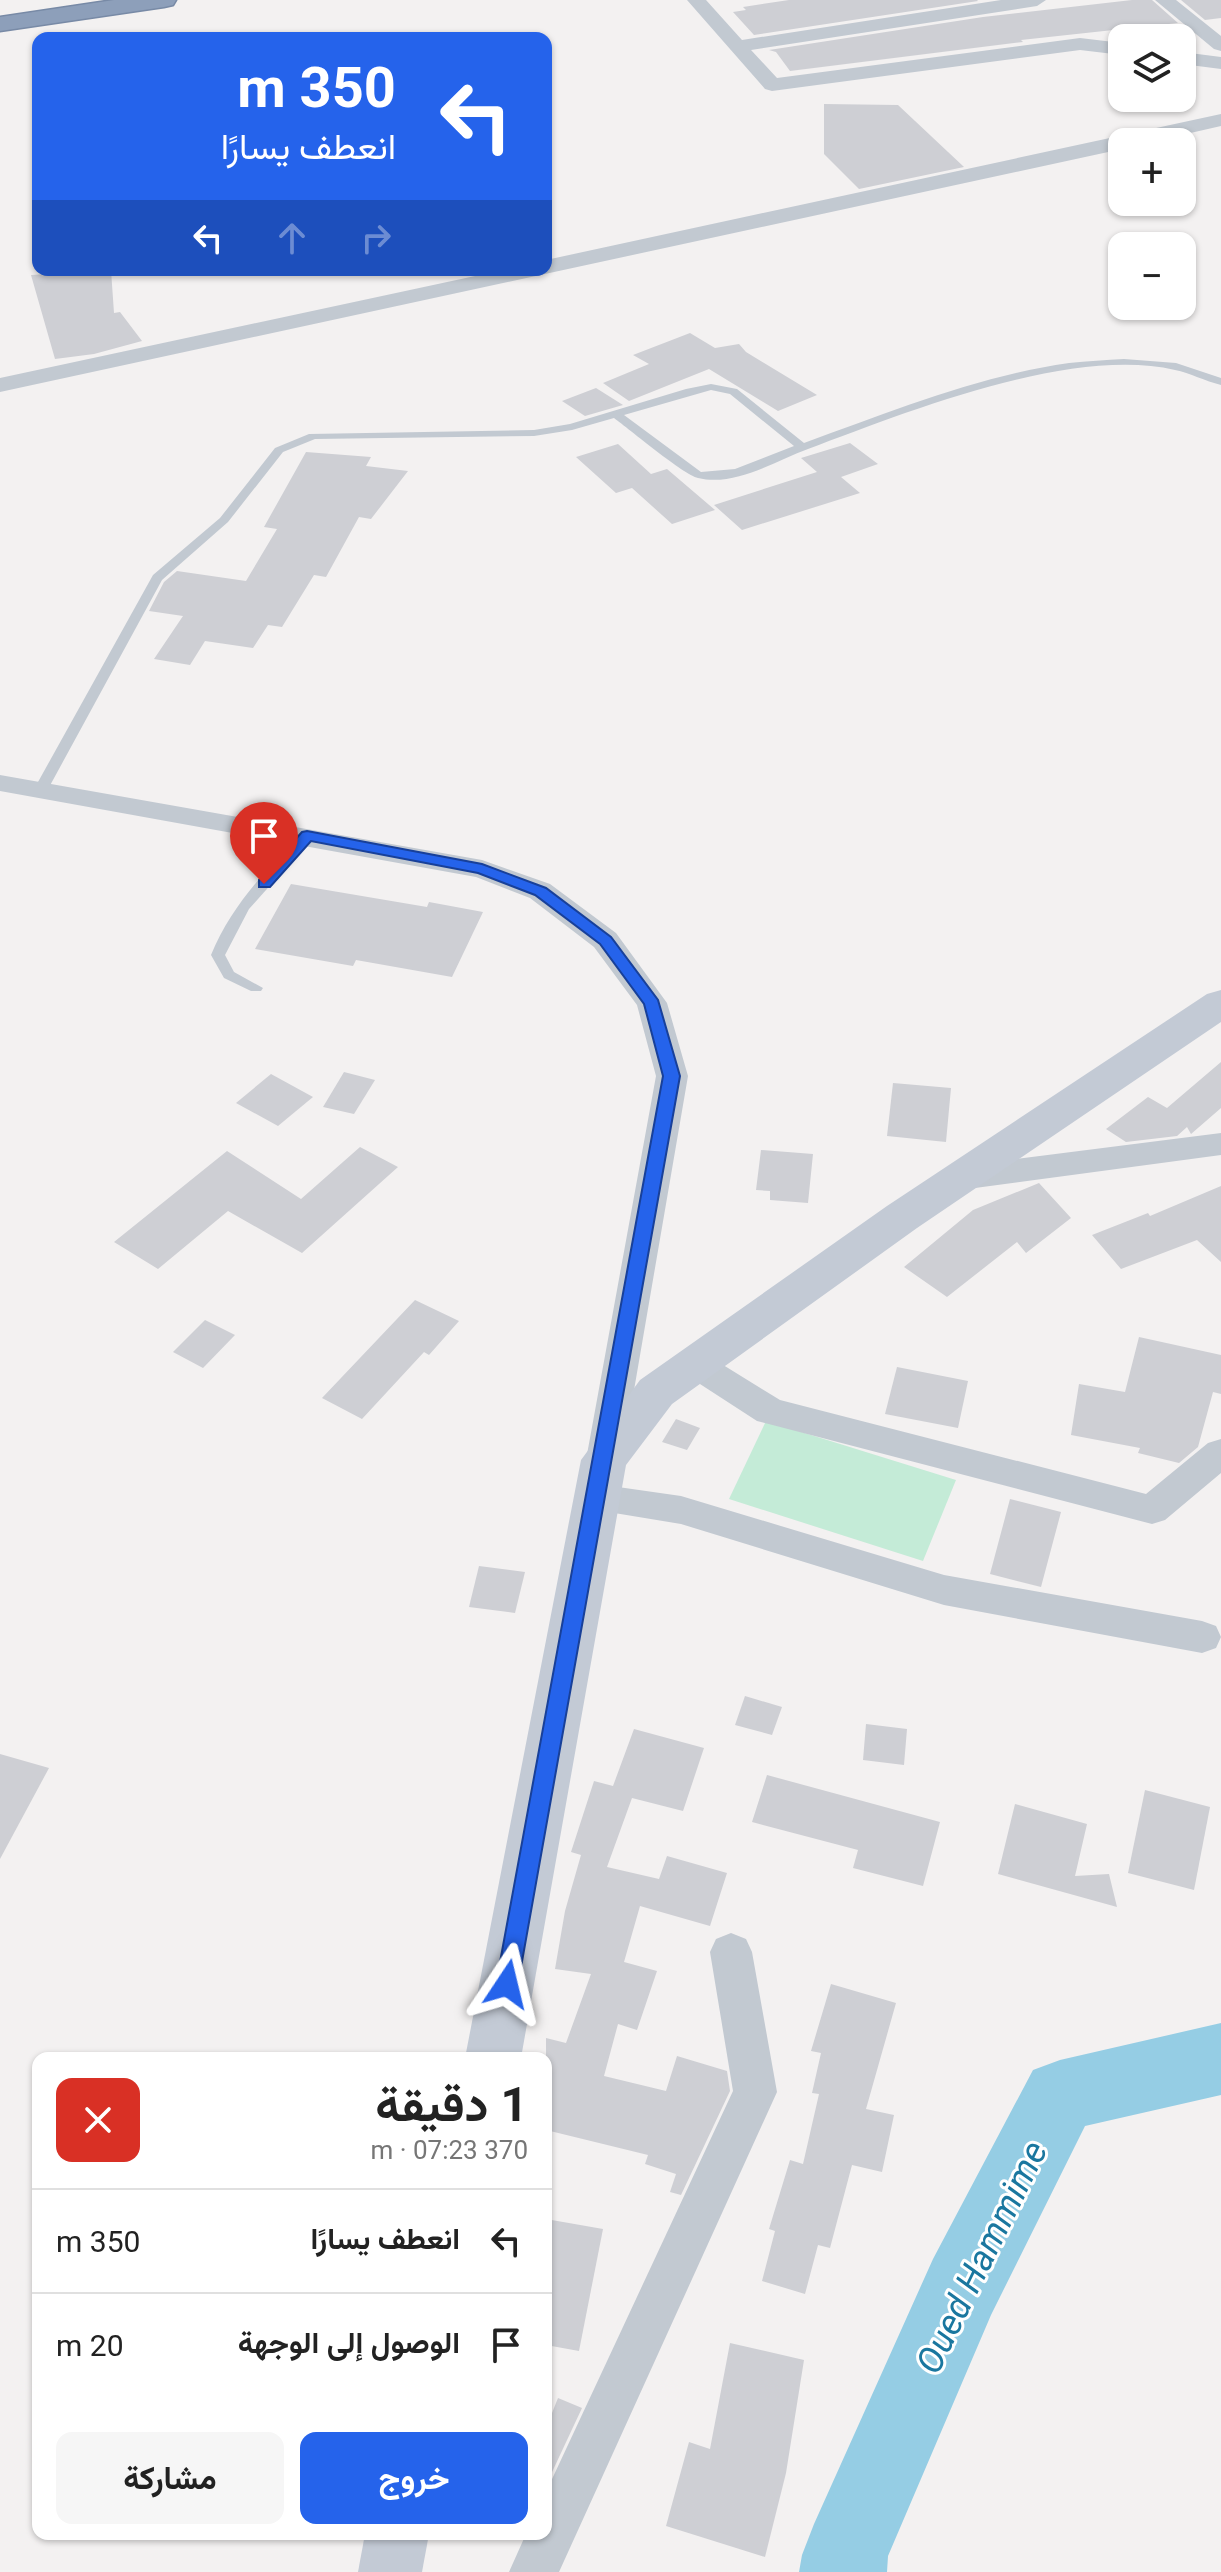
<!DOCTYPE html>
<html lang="ar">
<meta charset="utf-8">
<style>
body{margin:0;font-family:Roboto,Vazirmatn,sans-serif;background:#f6f6f6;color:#222;direction:rtl;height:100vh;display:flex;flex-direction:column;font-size:30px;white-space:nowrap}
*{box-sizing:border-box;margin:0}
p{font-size:26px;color:#767676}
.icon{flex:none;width:44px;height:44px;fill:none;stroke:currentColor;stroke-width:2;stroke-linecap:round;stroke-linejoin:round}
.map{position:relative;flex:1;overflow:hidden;direction:ltr}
.panel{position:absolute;left:32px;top:2052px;width:520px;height:488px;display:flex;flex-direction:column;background:#fff;border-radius:16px;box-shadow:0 2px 6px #0004;direction:rtl}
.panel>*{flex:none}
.banner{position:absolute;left:32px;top:32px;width:520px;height:244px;border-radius:16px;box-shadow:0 2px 6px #0004;direction:rtl;background:#2563eb;color:#fff;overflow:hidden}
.controls{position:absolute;left:1108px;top:24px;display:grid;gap:16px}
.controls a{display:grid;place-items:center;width:88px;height:88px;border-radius:16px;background:#fff;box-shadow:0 2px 6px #0004;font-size:40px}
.pin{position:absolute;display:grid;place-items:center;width:68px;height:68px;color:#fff;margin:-82px -34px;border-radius:50% 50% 50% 0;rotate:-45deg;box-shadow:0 0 8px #0007}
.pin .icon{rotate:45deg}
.me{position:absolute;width:88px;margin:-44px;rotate:10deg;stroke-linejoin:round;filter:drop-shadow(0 0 6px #0008)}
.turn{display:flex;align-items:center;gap:28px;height:168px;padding:0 24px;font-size:36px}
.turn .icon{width:104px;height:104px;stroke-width:2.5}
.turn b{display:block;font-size:56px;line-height:68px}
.lanes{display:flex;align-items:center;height:76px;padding:0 24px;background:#0003;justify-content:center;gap:40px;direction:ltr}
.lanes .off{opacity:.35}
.round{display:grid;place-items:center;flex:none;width:84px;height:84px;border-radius:16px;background:#f6f6f6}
.headline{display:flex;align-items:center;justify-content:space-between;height:136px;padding:0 24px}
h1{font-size:48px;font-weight:700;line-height:60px}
.action{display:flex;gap:16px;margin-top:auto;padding:16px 24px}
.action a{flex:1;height:92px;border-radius:16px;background:#2563eb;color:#fff;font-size:32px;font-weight:700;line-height:92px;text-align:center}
.action a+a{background:#f6f6f6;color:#222}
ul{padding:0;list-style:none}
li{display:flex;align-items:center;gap:24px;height:104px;padding:0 24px;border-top:2px solid #e0e0e0}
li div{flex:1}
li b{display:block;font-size:30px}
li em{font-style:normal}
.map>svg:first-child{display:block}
.green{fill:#c4ebd7}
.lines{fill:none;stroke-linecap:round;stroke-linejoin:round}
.river{fill:#95cde4;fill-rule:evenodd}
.building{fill:#cecfd4}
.highway-casing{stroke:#788aa6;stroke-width:3}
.lane{fill:#c2c9d1;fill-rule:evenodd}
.street{fill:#c2c9d1;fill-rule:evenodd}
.secondary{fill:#c3cad5;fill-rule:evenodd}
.highway{fill:#8d9fba;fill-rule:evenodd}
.route{fill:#2563eb;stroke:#184099;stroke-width:2}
.labels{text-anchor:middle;stroke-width:6;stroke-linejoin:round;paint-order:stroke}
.near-water-label{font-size:36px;font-style:italic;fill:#1a779f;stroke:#fff}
</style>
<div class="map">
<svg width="1221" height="2572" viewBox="0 0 1221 2572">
<rect width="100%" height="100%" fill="#f3f1f1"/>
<polygon class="green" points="766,1421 956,1480 923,1561 729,1499"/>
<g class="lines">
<polygon class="river" points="1221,2023 1221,2095 1085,2126 991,2315 888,2556 887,2572 799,2572 802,2555 814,2524 933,2259 1033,2070 1060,2060"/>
</g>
<g class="building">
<polygon points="789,0 977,0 978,1 754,35 733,12 746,10 743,7"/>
<polygon points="1132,0 1152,0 1178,23 1021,40 1023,42 790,71 776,52 769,50 983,17"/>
<polygon points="1181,0 1221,0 1221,18 1205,20"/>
<polygon points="824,104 898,105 964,167 859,189 824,154"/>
<polygon points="111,270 114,313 120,312 142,341 94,354 55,359 31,275"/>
<polygon points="690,333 715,348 739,344 746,352 817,395 778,411 709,369 629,401 603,383 649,364 633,355"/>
<polygon points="596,388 623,405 585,416 562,401"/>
<polygon points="850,443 878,464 841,477 860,493 742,530 714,505 817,472 801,458"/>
<polygon points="618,444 651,474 667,469 715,510 672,524 632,488 616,493 576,457"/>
<polygon points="306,452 371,457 366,466 408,471 371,519 359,517 326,577 314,575 282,627 268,625 253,648 205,641 190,665 154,659 183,616 149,611 164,582 177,571 246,581 277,529 264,527"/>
<polygon points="291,884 427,907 429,902 483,912 452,977 356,960 353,966 255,949"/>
<polygon points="1221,1062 1221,1108 1191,1134 1187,1127 1177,1136 1126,1142 1106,1129 1148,1097 1167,1108"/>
<polygon points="344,1072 375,1080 354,1114 323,1107"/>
<polygon points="271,1074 313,1097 278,1126 236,1103"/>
<polygon points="893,1083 951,1088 946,1142 887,1136"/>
<polygon points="360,1147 398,1167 302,1253 228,1211 158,1269 114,1242 227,1151 301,1199"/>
<polygon points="761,1150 813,1154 808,1203 770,1200 770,1191 756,1190"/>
<polygon points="1039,1183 1071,1218 1026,1253 1017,1242 947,1297 904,1267 973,1210"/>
<polygon points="1221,1186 1221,1262 1197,1240 1121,1269 1092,1235 1148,1213 1150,1216"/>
<polygon points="415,1300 459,1321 429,1355 424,1352 362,1419 322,1398"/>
<polygon points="205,1320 235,1335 203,1368 173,1352"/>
<polygon points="1139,1337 1221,1355 1221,1394 1213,1392 1198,1447 1179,1463 1138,1453 1140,1448 1071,1435 1079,1384 1125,1392"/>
<polygon points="897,1367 968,1381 958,1428 885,1414"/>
<polygon points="676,1419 700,1428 687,1450 662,1442"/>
<polygon points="1010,1499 1061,1512 1041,1587 990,1574"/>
<polygon points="479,1566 525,1572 515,1613 469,1607"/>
<polygon points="745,1696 782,1707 772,1735 735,1725"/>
<polygon points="866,1724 907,1729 904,1765 863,1760"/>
<polygon points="634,1729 704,1748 683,1811 632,1798 607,1867 659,1879 667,1856 727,1873 710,1926 640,1906 624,1962 657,1971 637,2030 618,2024 604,2076 666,2091 677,2056 727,2071 730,2091 681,2195 670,2192 676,2174 645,2164 648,2155 546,2130 546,2038 566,2043 591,1974 555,1969 565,1911 581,1855 571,1852 594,1781 613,1786"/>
<polygon points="0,1754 49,1768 0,1859"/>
<polygon points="767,1775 940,1822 923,1886 853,1868 858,1850 752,1822"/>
<polygon points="1145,1790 1210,1807 1194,1890 1128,1873"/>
<polygon points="1015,1804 1087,1824 1075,1876 1109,1874 1117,1907 998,1874"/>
<polygon points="831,1984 896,2003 866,2109 894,2115 882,2172 852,2165 830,2248 818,2245 805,2294 762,2281 775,2231 769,2229 790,2160 803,2164 819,2094 812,2093 821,2053 811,2051"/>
<polygon points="546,2219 603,2229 579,2351 546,2345"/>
<polygon points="730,2343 804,2360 786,2473 765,2557 666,2526 689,2442 710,2449"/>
<polygon points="558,2398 582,2408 546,2485 546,2428"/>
</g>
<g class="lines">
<defs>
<polygon id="highway" points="114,0 176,0 173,5 164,7 0,31 0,17"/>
</defs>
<use href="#highway" class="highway-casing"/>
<g class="lane">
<path d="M1124 359 1176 363 1221 378V385C1205 381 1190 373 1175 370 1070 346 907 412 808 449 775 461 735 487 698 478 684 475 629 429 614 418L572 430 534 436 315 439 283 452 228 522 162 580 47 791 40 795 33 791 153 575 220 518 275 448 309 434 534 430 570 424 686 389 711 384 737 389 804 443C890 412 978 376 1069 363 1087 361 1106 360 1124 359ZM711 390 730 394 794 446 735 469 701 472 624 415Z"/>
<path d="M307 832 314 836 249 909 225 955 234 972 263 988 261 991H251L224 978 211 955C231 906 266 870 302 833Z"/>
</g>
<g class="street">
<polygon points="687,0 706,0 742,40 1001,0 1046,0 1037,6 751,50 777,78 1080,38 1122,43 1122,55 1080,50 772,91 765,89"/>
<polygon points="1155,0 1176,0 1221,36 1221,51 1214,49"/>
<polygon points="1182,52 1221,57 1221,69 1182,64"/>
<polygon points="1221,114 1221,126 1151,142 1122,142 1122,149 0,392 0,378 503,270 546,270 546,260"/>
<polygon points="0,775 482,860 550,884 616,933 667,1003 688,1076 622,1460 617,1470 604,1474 591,1470 586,1460 656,1076 637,1005 594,947 530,898 476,877 0,791"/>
<polygon points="1221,1133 1221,1155 960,1190 948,1186 944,1178 948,1170 960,1166"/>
<polygon points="695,1351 707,1355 780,1400 1146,1494 1208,1443 1221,1439 1221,1473 1165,1520 1152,1524 757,1421 683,1373 678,1364 683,1355"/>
<polygon points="597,1484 681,1496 944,1575 1202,1621 1216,1626 1221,1637 1216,1648 1202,1653 944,1605 681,1524 584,1508 579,1498 584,1488"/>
<polygon points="731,1933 746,1939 752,1952 777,2092 559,2572 509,2572 526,2534 546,2534 546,2492 733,2091 710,1952 716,1939"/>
</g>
<g class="secondary">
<polygon points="1221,990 1221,1022 917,1228 672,1404 626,1465 521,2058 465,2058 581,1460 640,1380 887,1206 1207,994"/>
<polygon points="365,2534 429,2534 422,2572 358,2572"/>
</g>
<use href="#highway" class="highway"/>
</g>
<polygon class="route" points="307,831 482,864 546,888 611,937 658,1000 680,1076 518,1984 515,1992 507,1995 499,1992 496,1984 663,1076 644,1004 600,944 535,895 478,873 311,841 270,887 259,887 259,880 302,832"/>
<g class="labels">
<g class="near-water-label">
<text transform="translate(981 2257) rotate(-64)" y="13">Oued Hammime</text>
</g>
</g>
</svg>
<div class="controls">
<a><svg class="icon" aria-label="layers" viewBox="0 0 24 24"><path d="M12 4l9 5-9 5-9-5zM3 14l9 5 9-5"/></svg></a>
<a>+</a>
<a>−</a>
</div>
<div class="pin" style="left:264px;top:884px;background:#d93025"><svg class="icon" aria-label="arrive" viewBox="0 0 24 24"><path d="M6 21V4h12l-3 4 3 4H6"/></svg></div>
<svg class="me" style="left:507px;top:1984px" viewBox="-20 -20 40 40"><path d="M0-17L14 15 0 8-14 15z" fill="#2563eb" stroke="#fff" stroke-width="4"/></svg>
<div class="banner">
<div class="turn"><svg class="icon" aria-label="left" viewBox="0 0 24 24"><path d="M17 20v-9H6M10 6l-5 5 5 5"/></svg><div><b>350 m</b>انعطف يسارًا</div></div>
<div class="lanes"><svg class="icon" aria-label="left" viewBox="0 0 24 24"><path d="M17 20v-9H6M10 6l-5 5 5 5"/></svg><svg class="icon off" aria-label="ahead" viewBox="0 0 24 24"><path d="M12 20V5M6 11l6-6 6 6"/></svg><svg class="icon off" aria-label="right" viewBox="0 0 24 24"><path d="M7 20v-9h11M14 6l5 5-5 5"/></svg></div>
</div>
<section class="panel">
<div class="headline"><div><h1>1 دقيقة</h1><p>370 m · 07:23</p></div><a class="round" style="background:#d93025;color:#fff"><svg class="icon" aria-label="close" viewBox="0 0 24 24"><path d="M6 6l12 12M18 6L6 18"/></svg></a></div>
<ul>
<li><svg class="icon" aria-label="left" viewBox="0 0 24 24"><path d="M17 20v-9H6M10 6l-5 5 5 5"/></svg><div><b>انعطف يسارًا</b></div><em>350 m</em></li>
<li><svg class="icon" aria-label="arrive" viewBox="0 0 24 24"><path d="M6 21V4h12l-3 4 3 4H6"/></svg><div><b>الوصول إلى الوجهة</b></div><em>20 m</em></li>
</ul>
<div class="action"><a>خروج</a><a>مشاركة</a></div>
</section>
</div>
